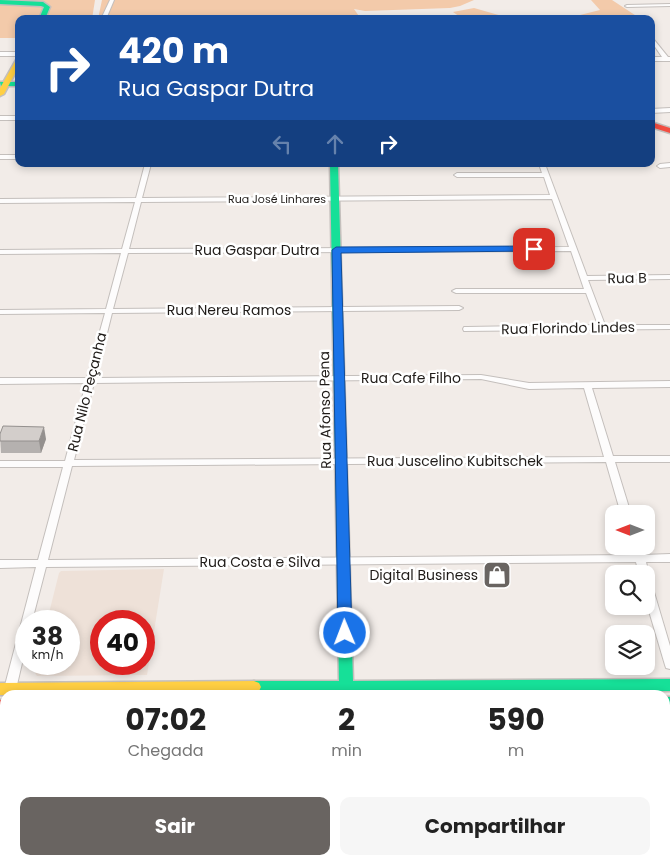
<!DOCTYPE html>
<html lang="pt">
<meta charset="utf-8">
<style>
body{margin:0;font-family:Poppins,sans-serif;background:#f6f6f6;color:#222;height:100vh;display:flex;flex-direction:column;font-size:19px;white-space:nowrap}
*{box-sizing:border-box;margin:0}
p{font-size:16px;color:#767676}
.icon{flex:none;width:28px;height:28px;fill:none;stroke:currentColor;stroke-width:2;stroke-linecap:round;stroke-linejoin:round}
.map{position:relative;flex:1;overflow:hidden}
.panel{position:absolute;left:0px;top:690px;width:670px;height:175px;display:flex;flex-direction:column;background:#fff;border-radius:15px 15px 0 0;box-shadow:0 2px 8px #0003}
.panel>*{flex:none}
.banner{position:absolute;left:15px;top:15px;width:640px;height:152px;border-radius:10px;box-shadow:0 2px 8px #0003;background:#1a4fa0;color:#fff;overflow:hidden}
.needle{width:32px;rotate:270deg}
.tools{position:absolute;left:605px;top:505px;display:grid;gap:10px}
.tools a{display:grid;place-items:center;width:50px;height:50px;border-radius:10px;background:#fff;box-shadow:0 2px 8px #0003;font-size:25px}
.speed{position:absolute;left:15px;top:610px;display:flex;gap:10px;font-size:25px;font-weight:700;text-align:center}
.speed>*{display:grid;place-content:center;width:65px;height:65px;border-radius:50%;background:#fff;box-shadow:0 2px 8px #0003;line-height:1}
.speed small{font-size:12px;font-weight:400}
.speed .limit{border:8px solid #d22;background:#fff;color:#111}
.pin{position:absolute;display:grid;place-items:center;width:42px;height:42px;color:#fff;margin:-21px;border-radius:10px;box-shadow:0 2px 8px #0006}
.me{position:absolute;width:55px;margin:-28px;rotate:359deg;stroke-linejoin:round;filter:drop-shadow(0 0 4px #0008)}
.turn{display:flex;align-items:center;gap:18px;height:105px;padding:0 20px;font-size:22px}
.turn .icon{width:65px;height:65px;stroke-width:2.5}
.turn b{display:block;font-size:35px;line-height:42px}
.lanes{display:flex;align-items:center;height:48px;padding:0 20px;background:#0003;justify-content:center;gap:25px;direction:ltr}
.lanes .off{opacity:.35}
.eta{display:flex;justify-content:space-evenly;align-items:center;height:85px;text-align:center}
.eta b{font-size:30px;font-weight:700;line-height:35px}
.primary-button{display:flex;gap:10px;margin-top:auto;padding:10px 20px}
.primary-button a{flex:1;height:58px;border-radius:10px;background:#696461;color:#fff;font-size:20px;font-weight:700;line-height:58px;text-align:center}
.primary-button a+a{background:#f6f6f6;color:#222}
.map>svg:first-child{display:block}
.built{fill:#eee1d8;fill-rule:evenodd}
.green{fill:#f3caaa}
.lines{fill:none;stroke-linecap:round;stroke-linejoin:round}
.street-casing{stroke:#c4bfbc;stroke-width:2}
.fast-casing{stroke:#c4bfbc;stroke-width:3}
.slow-casing{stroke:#c4bfbc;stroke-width:3}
.jam-casing{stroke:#c4bfbc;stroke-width:3}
.street{fill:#fdfcfc;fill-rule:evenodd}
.fast{fill:#16e098;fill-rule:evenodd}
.slow{fill:#ffcf43;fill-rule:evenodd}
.jam{fill:#f24e42;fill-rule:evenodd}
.wall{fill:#b5b1af}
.shaded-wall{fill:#94908e}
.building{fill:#d3cecb;stroke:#94908e}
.route{fill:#1a73e8;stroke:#114b97}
.labels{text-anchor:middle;stroke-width:5;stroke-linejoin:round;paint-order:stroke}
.far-street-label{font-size:11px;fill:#1f1b18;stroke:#fff}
.street-label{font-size:14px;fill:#1f1b18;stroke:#fff}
.poi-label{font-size:14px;fill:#1f1b18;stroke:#fff;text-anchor:end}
</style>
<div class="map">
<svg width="670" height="865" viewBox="0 0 670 865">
<rect width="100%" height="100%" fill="#f2ece8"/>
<path class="built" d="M164 569 147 675 37 676 35 673 37 664H69V621H47L59 573 61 571ZM101 621H144V664H101Z"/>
<g class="green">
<polygon points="0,0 95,0 92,19 19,19 19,38 0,38"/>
<polygon points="102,0 474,0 460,6 450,8 365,11 354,9 361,19 98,19"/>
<polygon points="591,0 612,0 641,19 463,19 453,12 474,8 502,16 523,18 540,15 557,17 576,16 600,10"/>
</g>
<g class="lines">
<defs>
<g id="street">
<polygon points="110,0 114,0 106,19 101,19"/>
<polygon points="670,4 670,6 627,7 625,6 627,5"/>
<polygon points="651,36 668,57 670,57 670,61 651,61 651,57 662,57 651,41"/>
<rect x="0" y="52" width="19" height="4"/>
<polygon points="670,108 670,112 651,113 651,109"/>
<rect x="0" y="116" width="19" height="4"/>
<rect x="0" y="155" width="19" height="4"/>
<polygon points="670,163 670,167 660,168 657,166 660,164"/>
<path d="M145 164H151L142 198 550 195 544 177H457L454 175 457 173H542L539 164H545L587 276 670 275V279L588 280 605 325H670V329L464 331 463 329 464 327H467L598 325 586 293H456L452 291 456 289H584L571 251 128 253 113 309 459 306 463 308 459 310 112 313 96 378 481 375 529 383 670 381V387L592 388 613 456H670V462H615L631 514H621L606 462 72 466 48 560 634 555 631 546H641L643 555 670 554V562H646L649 574 646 577V574H639L636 562 46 567 32 621H26V646L16 689 14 692 10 694 6 692 4 689 36 567 0 568V560H38L63 467H0V461H65L86 383 0 384V378H87L105 313 0 314V310L106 309 121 253 0 254V250L122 249 135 202 0 203V199L136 198ZM552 199 569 247 129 249 141 202ZM481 379 529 389 584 388 604 457 74 460 94 383Z"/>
<polygon points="646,578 650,579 651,582 670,646 670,669 666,668 665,665 646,601"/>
</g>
<g id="fast">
<polygon points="0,0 43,2 50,7 45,19 39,19 44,7 41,6 0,4"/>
<polygon points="0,82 19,82 19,86 1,86"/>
<polygon points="330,164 338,164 353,681 670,679 670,691 353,692 353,695 339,695 339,692 254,693 249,691 247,687 249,683 254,681 339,681"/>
<rect x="665" y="697" width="5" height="12"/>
</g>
<g id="slow">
<polygon points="19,58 19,66 4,94 0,96 0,88 16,60"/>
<polygon points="254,681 259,683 261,687 259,691 254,693 0,695 0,683"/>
</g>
<g id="jam">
<polygon points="651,122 670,128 670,133 651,127"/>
<rect x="0" y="700" width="5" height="12"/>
</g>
</defs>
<use href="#street" class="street-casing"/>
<use href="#fast" class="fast-casing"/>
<use href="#slow" class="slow-casing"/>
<use href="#jam" class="jam-casing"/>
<use href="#street" class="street"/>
<use href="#fast" class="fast"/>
<use href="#slow" class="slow"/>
<use href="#jam" class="jam"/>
</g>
<polygon class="wall" points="0,434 46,439 41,453 1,453"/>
<polygon class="shaded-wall" points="44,427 46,439 41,453 39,441"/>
<polygon class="building" points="3,426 44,427 39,441 0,441 0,434"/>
<polygon class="route" points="534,246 537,247 537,251 341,253 352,633 350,637 340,637 338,633 332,250 336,247"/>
<defs>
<symbol id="shop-square" viewBox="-11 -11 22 22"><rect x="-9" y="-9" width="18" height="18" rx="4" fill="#696461" stroke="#fff"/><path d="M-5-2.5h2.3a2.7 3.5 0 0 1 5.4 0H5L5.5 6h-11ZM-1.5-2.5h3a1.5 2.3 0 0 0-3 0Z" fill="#fff"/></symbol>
</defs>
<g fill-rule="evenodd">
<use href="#shop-square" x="481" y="559" width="32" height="32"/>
</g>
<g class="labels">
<g class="far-street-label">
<text x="277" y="203">Rua José Linhares</text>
</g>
<g class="street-label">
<text x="257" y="255">Rua Gaspar Dutra</text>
<text transform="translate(627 278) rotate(-1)" y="5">Rua B</text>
<text x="229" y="315">Rua Nereu Ramos</text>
<text transform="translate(568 328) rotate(-1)" y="5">Rua Florindo Lindes</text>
<text x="411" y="383">Rua Cafe Filho</text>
<text transform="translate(87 392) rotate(-76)" y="5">Rua Nilo Peçanha</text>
<text transform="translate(325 410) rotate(-91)" y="5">Rua Afonso Pena</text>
<text x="455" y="466">Rua Juscelino Kubitschek</text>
<text x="260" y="567">Rua Costa e Silva</text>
</g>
<g class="poi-label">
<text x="478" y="580">Digital Business</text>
</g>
</g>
</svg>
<div class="tools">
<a><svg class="needle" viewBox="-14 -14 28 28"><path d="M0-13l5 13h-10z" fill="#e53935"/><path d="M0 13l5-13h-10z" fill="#767676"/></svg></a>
<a><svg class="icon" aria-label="search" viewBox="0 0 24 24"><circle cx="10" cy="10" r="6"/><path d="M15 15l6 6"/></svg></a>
<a><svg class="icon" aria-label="layers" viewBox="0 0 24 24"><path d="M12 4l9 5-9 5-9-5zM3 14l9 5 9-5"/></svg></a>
</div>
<div class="speed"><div>38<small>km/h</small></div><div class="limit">40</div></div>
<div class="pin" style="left:534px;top:249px;background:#d93025"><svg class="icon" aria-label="arrive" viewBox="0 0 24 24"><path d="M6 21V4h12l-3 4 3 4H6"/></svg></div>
<svg class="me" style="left:345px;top:633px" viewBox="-20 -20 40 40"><circle r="17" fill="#1a73e8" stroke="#fff" stroke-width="3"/><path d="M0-11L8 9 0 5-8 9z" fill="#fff"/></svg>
<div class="banner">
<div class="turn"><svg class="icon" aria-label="right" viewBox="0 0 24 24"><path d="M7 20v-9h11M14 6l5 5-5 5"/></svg><div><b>420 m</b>Rua Gaspar Dutra</div></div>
<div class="lanes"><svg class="icon off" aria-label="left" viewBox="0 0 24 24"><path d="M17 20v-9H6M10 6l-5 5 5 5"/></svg><svg class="icon off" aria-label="ahead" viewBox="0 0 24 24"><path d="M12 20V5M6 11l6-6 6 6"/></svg><svg class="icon" aria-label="right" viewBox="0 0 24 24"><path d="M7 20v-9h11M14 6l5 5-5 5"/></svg></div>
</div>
<section class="panel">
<div class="eta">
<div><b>07:02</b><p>Chegada</p></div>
<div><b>2</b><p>min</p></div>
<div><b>590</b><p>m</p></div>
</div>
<div class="primary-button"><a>Sair</a><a>Compartilhar</a></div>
</section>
</div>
